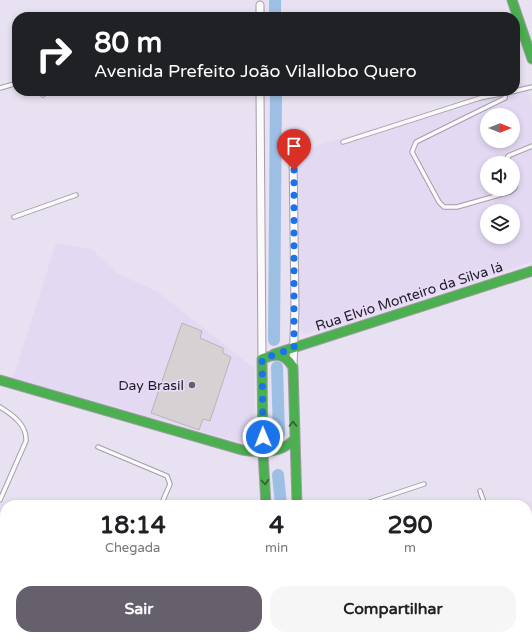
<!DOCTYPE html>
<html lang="pt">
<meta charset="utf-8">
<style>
body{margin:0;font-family:"Varela Round",sans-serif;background:#f6f6f6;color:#202124;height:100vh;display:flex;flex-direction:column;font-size:15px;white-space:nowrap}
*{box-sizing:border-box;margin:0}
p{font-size:13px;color:#757577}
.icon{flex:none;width:22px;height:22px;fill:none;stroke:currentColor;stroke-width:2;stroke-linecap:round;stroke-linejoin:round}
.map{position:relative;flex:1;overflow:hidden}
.sheet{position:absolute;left:0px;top:500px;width:532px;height:140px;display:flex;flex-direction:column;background:#fff;border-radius:16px 16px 0 0;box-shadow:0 2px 6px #0003}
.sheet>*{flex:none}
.guide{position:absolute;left:12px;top:12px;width:508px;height:84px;border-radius:16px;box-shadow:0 2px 6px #0003;background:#202124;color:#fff;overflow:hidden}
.needle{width:26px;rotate:90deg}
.buttons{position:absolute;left:480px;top:108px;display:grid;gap:8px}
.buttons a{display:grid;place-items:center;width:40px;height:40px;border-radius:50%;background:#fff;box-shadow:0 2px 6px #0003;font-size:20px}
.pin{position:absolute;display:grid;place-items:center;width:34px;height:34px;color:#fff;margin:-41px -17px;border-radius:50% 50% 50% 0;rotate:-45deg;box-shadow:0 0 4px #0007}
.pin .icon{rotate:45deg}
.me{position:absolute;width:44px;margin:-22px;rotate:359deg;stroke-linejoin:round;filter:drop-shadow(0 0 3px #0008)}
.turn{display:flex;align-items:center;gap:14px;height:84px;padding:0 16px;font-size:18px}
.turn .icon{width:52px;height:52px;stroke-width:2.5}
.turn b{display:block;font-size:28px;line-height:34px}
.eta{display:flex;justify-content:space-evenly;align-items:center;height:68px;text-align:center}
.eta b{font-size:24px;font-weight:700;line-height:28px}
.primary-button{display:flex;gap:8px;margin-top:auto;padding:8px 16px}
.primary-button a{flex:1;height:46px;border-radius:16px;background:#65606c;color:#fff;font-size:16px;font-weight:700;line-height:46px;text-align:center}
.primary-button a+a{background:#f6f6f6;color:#202124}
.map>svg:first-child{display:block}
.commercial{fill:#ded0e0}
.built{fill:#e4d9f3;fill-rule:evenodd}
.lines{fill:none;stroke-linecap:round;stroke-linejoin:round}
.river{stroke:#9ebfe4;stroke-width:12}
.building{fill:#d8d1d3;stroke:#bab3b6}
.lane-casing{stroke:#a29da8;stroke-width:5.5}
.street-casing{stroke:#a29da8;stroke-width:9}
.fast-casing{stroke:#a29da8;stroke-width:11}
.lane{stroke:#fcfafd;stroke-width:3.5}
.street{stroke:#fcfafd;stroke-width:7}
.fast{stroke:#4caf50;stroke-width:9}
.oneway{stroke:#335e38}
.route{stroke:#1a73e8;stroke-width:7;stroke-dasharray:0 12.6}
.poi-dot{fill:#65606c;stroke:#e7dbf7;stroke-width:1.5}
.labels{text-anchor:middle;stroke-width:3.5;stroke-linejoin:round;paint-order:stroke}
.street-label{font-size:14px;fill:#1f1b25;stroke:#e7dbf7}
.poi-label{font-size:14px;fill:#1f1b25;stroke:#e7dbf7;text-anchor:end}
</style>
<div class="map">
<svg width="532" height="640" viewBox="0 0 532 640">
<rect width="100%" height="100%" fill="#e8e1f1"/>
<rect class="commercial" x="110" y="635" width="154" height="5"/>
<g class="built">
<path d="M525 83 532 105V262L305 334 298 329 299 151 499 91H515V86ZM487 115H513V141H487ZM487 163H513V189H487ZM487 211H513V237H487Z"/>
<polygon points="56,243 91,249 117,273 158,292 254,368 254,446 13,378"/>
</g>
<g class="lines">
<g class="river">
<polyline points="275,0 275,17"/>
<polyline points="274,340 276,91"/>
<polyline points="277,367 279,434"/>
<polyline points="278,475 281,505"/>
<polyline points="296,635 297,640"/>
</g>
</g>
<polygon class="building" points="182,323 202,331 200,338 223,348 223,353 231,357 210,421 203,419 199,430 151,413"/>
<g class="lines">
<defs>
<g id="lane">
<polyline points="0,88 17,83"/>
<polyline points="42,91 43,95"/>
<polyline points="515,91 532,87"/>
<polyline points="506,93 505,98 416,142 412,152 439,202 444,207 457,207 510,192 515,188 513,181"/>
<polyline points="343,142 480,98 515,91"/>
<polyline points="509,163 508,156 532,146"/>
<polyline points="14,217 76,195"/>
<path d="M0 407C13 415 27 425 26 441L0 500"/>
<polyline points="98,447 167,476 170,484 161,505"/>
<polyline points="480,491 485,505"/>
<polyline points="361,505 424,484"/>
<polyline points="527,537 532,536"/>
</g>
<g id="street">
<polyline points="260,5 260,17"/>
<polyline points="260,91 262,359"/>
<polyline points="293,367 295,307 293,154"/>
</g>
<g id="fast">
<polyline points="512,0 532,59"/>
<polyline points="274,354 532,271"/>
<path d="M0 380 242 450C261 453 279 454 294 440"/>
<path d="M266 505 263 453 262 359C277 353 284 353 293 367L297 505"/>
<polyline points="274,635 275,640"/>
<polyline points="317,635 318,640"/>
</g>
</defs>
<use href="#lane" class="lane-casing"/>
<use href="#street" class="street-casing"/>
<use href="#fast" class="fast-casing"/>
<use href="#lane" class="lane"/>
<use href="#street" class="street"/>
<use href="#fast" class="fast"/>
</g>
<defs><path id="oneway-chevron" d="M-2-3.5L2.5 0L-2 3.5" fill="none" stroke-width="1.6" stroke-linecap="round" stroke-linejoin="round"/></defs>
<g class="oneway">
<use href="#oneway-chevron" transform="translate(293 424) rotate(-90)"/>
<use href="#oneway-chevron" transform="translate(265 482) rotate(86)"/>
</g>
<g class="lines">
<polyline class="route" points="263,437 262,359 294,348 294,170"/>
</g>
<circle class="poi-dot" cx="192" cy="385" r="4"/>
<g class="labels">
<g class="street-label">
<text transform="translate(409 296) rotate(-18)" y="5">Rua Elvio Monteiro da Silva Iá</text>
</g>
<g class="poi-label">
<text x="184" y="390">Day Brasil</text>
</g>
</g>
</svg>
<div class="buttons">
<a><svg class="needle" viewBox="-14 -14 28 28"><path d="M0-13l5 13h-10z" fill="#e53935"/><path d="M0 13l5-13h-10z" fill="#757577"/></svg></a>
<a><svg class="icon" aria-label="sound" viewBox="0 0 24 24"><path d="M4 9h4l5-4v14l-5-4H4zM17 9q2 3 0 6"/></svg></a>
<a><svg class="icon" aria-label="layers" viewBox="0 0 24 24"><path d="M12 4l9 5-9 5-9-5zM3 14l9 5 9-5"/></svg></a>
</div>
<div class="pin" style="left:294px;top:170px;background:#d93025"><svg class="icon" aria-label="arrive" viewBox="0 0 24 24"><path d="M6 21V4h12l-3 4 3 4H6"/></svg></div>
<svg class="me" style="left:263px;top:437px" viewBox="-20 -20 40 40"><circle r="17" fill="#1a73e8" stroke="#fff" stroke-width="3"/><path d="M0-11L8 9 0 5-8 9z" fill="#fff"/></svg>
<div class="guide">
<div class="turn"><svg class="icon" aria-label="right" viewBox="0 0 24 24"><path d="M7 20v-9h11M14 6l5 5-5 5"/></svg><div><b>80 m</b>Avenida Prefeito João Vilallobo Quero</div></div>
</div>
<section class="sheet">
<div class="eta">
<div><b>18:14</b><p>Chegada</p></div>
<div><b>4</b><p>min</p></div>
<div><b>290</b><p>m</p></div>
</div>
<div class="primary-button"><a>Sair</a><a>Compartilhar</a></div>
</section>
</div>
